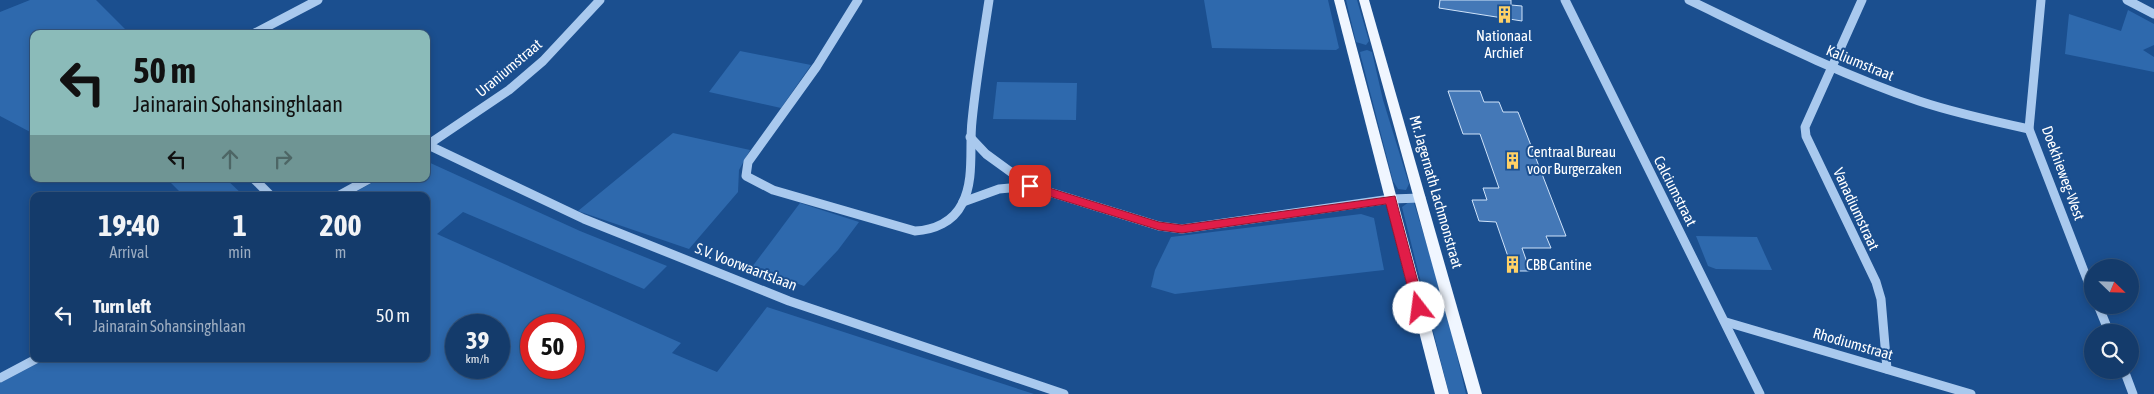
<!DOCTYPE html>
<style>
body{margin:0;font-family:"Asap Condensed",sans-serif;background:#214673;color:#f1f3f6;height:100vh;display:flex;flex-direction:column;font-size:19px;white-space:nowrap}
*{box-sizing:border-box;margin:0}
p{font-size:16px;color:#9dadc1}
.icon{flex:none;width:28px;height:28px;fill:none;stroke:currentColor;stroke-width:2;stroke-linecap:round;stroke-linejoin:round}
.map{position:relative;flex:1;overflow:hidden}
.side{position:absolute;left:30px;top:192px;width:400px;height:170px;display:flex;flex-direction:column;background:#143b6b;border-radius:10px;box-shadow:0 2px 8px #0003,0 0 0 1px #33557e}
.side>*{flex:none}
.banner{position:absolute;left:30px;top:30px;width:400px;height:152px;border-radius:10px;box-shadow:0 2px 8px #0003,0 0 0 1px #33557e;background:#8bbbb9;color:#111;overflow:hidden}
.needle{width:32px;rotate:113deg}
.fabs{position:absolute;left:2084px;top:259px;display:grid;gap:10px}
.fabs a{display:grid;place-items:center;width:55px;height:55px;border-radius:50%;background:#143b6b;box-shadow:0 2px 8px #0003,0 0 0 1px #33557e;font-size:25px}
.speed{position:absolute;left:445px;top:314px;display:flex;gap:10px;font-size:25px;font-weight:700;text-align:center}
.speed>*{display:grid;place-content:center;width:65px;height:65px;border-radius:50%;background:#143b6b;box-shadow:0 2px 8px #0003,0 0 0 1px #33557e;line-height:1}
.speed small{font-size:12px;font-weight:400}
.speed .limit{border:8px solid #d22;background:#fff;color:#111}
.pin{position:absolute;display:grid;place-items:center;width:42px;height:42px;color:#fff;margin:-21px;border-radius:10px;box-shadow:0 2px 8px #0006}
.me{position:absolute;width:55px;margin:-28px;rotate:345deg;stroke-linejoin:round;filter:drop-shadow(0 0 4px #0008)}
.turn{display:flex;align-items:center;gap:18px;height:105px;padding:0 20px;font-size:22px}
.turn .icon{width:65px;height:65px;stroke-width:2.5}
.turn b{display:block;font-size:35px;line-height:42px}
.lanes{display:flex;align-items:center;height:48px;padding:0 20px;background:#0003;justify-content:center;gap:25px;direction:ltr}
.lanes .off{opacity:.35}
.eta{display:flex;justify-content:space-evenly;align-items:center;height:85px;text-align:center}
.eta b{font-size:30px;font-weight:700;line-height:35px}
ul{padding:0;list-style:none}
li{display:flex;align-items:center;gap:15px;height:75px;padding:0 20px}
li div{flex:1}
li b{display:block;font-size:19px}
li em{font-style:normal}
.map>svg:first-child{display:block}
.green{fill:#2e69ad;fill-rule:evenodd}
.building{fill:#4478b7;stroke:#cfe3fa}
.lines{fill:none;stroke-linecap:round;stroke-linejoin:round}
.minor{stroke:#a9c9ee;stroke-width:9}
.major{fill:#f0f6ff;fill-rule:evenodd}
.route{fill:#e11d48;stroke:#92132f}
.labels{text-anchor:middle;stroke-width:4;stroke-linejoin:round;paint-order:stroke}
.poi-label{font-size:15px;fill:#fff;stroke:#1b4f8f;text-anchor:start}
.street-label{font-size:15px;fill:#fff;stroke:#1b4f8f}
</style>
<div class="map">
<svg width="2154" height="394" viewBox="0 0 2154 394">
<rect width="100%" height="100%" fill="#1b4f8f"/>
<g class="green">
<polygon points="30,0 96,0 130,34 34,34 34,134 0,116 0,12"/>
<polygon points="1204,0 1328,0 1339,48 1336,50 1212,48"/>
<polygon points="1346,0 1357,0 1369,41 1366,45 1356,42"/>
<polygon points="2128,10 2154,24 2154,45 2143,50 2154,57 2154,72 2065,54 2069,14 2121,31"/>
<polygon points="1367,50 1372,52 1383,100 1409,184 1406,190 1398,189 1393,181 1361,57 1360,52"/>
<polygon points="740,51 811,65 781,108 709,92"/>
<polygon points="997,82 1077,83 1076,120 993,119"/>
<polygon points="673,133 750,150 739,170 738,192 689,249 578,211"/>
<path d="M426 161 580 231 667 266 644 289 463 212 437 234 681 343 672 353 717 372 767 307 1034 394H0V383L46 359H426V196H348L379 179H426ZM456 325H499V368H456ZM531 325H574V368H531Z"/>
<polygon points="167,179 226,179 244,196 191,196 182,194"/>
<polygon points="1409,202 1414,203 1443,297 1466,394 1449,394 1402,207"/>
<polygon points="800,203 859,222 838,250 804,286 752,267"/>
<polygon points="1361,214 1374,218 1384,270 1175,294 1151,287 1155,270 1171,237"/>
<polygon points="1696,236 1757,237 1772,270 1716,269 1708,266"/>
</g>
<g class="building">
<polygon points="1440,0 1511,0 1511,5 1522,6 1522,21 1439,8"/>
<polygon points="1448,91 1480,91 1484,102 1499,102 1503,112 1518,112 1566,236 1546,236 1551,248 1522,248 1530,271 1513,271 1496,222 1479,221 1472,200 1487,200 1483,188 1499,188 1480,134 1463,134"/>
</g>
<g class="lines">
<g class="minor">
<path d="M858 0 817 66 748 162 746 176 773 190 915 231C934 230 953 222 962 204 975 180 969 147 972 121 976 80 983 40 989 0"/>
<polyline points="1565,0 1760,394"/>
<path d="M1689 0C1764 36 1839 74 1919 101 1955 113 1992 121 2029 129"/>
<polyline points="1862,0 1805,127 1806,136 1876,282 1881,299 1887,369"/>
<polyline points="2041,0 2029,129 2092,292"/>
<polyline points="2127,0 2154,14"/>
<polyline points="253,34 318,0"/>
<polyline points="970,137 986,154 1030,186 1159,226 1182,229 1391,199 1421,198"/>
<polyline points="428,145 584,219 789,301 1064,394"/>
<polyline points="426,146 509,90 543,61 600,0"/>
<polyline points="254,179 271,196"/>
<polyline points="338,196 369,179"/>
<polyline points="963,202 999,189 1030,186"/>
<polyline points="2098,305 2109,332"/>
<polyline points="1726,322 1971,394"/>
<polyline points="2124,370 2133,394"/>
<polyline points="0,378 36,359"/>
</g>
<g class="major">
<polygon points="1334,0 1344,0 1449,394 1435,394"/>
<polygon points="1359,0 1369,0 1482,394 1468,394"/>
</g>
</g>
<polygon class="route" points="1030,182 1159,222 1182,225 1395,196 1425,308 1419,313 1413,308 1386,204 1182,233 1159,230 1026,189 1025,186"/>
<defs>
<symbol id="building-bare" viewBox="-9 -9 18 18"><path d="M-4-6H4V6H1V3H-1V6H-4ZM-2.5-4.3h1.7v1.8h-1.7ZM.8-4.3h1.7v1.8H.8ZM-2.5-1h1.7V.8h-1.7ZM.8-1h1.7V.8H.8Z" fill="#ffd166" stroke="#1b4f8f" stroke-width="2.5" paint-order="stroke"/></symbol>
</defs>
<g fill-rule="evenodd">
<use href="#building-bare" x="1492" y="2" width="25" height="25"/>
<use href="#building-bare" x="1500" y="148" width="25" height="25"/>
<use href="#building-bare" x="1500" y="252" width="25" height="25"/>
</g>
<g class="labels">
<g class="poi-label">
<text x="1504" y="41" text-anchor="middle">Nationaal<tspan x="1504" dy="17">Archief</tspan></text>
<text x="1527" y="157">Centraal Bureau<tspan x="1527" dy="17">voor Burgerzaken</tspan></text>
<text x="1526" y="270">CBB Cantine</text>
</g>
<g class="street-label">
<text transform="translate(1860 63) rotate(22)" y="5">Kaliumstraat</text>
<text transform="translate(509 68) rotate(-40)" y="5">Uraniumstraat</text>
<text transform="translate(2063 173) rotate(70)" y="5">Doekhieweg-West</text>
<text transform="translate(1675 191) rotate(63)" y="5">Calciumstraat</text>
<text transform="translate(1436 192) rotate(74)" y="5">Mr. Jagernath Lachmonstraat</text>
<text transform="translate(1856 209) rotate(65)" y="5">Vanadiumstraat</text>
<text transform="translate(746 267) rotate(21)" y="5">S.V. Voorwaartslaan</text>
<text transform="translate(1853 344) rotate(16)" y="5">Rhodiumstraat</text>
</g>
</g>
</svg>
<div class="fabs">
<a><svg class="needle" viewBox="-14 -14 28 28"><path d="M0-13l5 13h-10z" fill="#e53935"/><path d="M0 13l5-13h-10z" fill="#9dadc1"/></svg></a>
<a><svg class="icon" aria-label="search" viewBox="0 0 24 24"><circle cx="10" cy="10" r="6"/><path d="M15 15l6 6"/></svg></a>
</div>
<div class="speed"><div>39<small>km/h</small></div><div class="limit">50</div></div>
<div class="pin" style="left:1030px;top:186px;background:#d93025"><svg class="icon" aria-label="arrive" viewBox="0 0 24 24"><path d="M6 21V4h12l-3 4 3 4H6"/></svg></div>
<svg class="me" style="left:1419px;top:308px" viewBox="-20 -20 40 40"><circle r="19" fill="#fff"/><path d="M0-13L10 11 0 6-10 11z" fill="#e11d48"/></svg>
<div class="banner">
<div class="turn"><svg class="icon" aria-label="left" viewBox="0 0 24 24"><path d="M17 20v-9H6M10 6l-5 5 5 5"/></svg><div><b>50 m</b>Jainarain Sohansinghlaan</div></div>
<div class="lanes"><svg class="icon" aria-label="left" viewBox="0 0 24 24"><path d="M17 20v-9H6M10 6l-5 5 5 5"/></svg><svg class="icon off" aria-label="ahead" viewBox="0 0 24 24"><path d="M12 20V5M6 11l6-6 6 6"/></svg><svg class="icon off" aria-label="right" viewBox="0 0 24 24"><path d="M7 20v-9h11M14 6l5 5-5 5"/></svg></div>
</div>
<section class="side">
<div class="eta">
<div><b>19:40</b><p>Arrival</p></div>
<div><b>1</b><p>min</p></div>
<div><b>200</b><p>m</p></div>
</div>
<ul>
<li><svg class="icon" aria-label="left" viewBox="0 0 24 24"><path d="M17 20v-9H6M10 6l-5 5 5 5"/></svg><div><b>Turn left</b><p>Jainarain Sohansinghlaan</p></div><em>50 m</em></li>
</ul>
</section>
</div>
